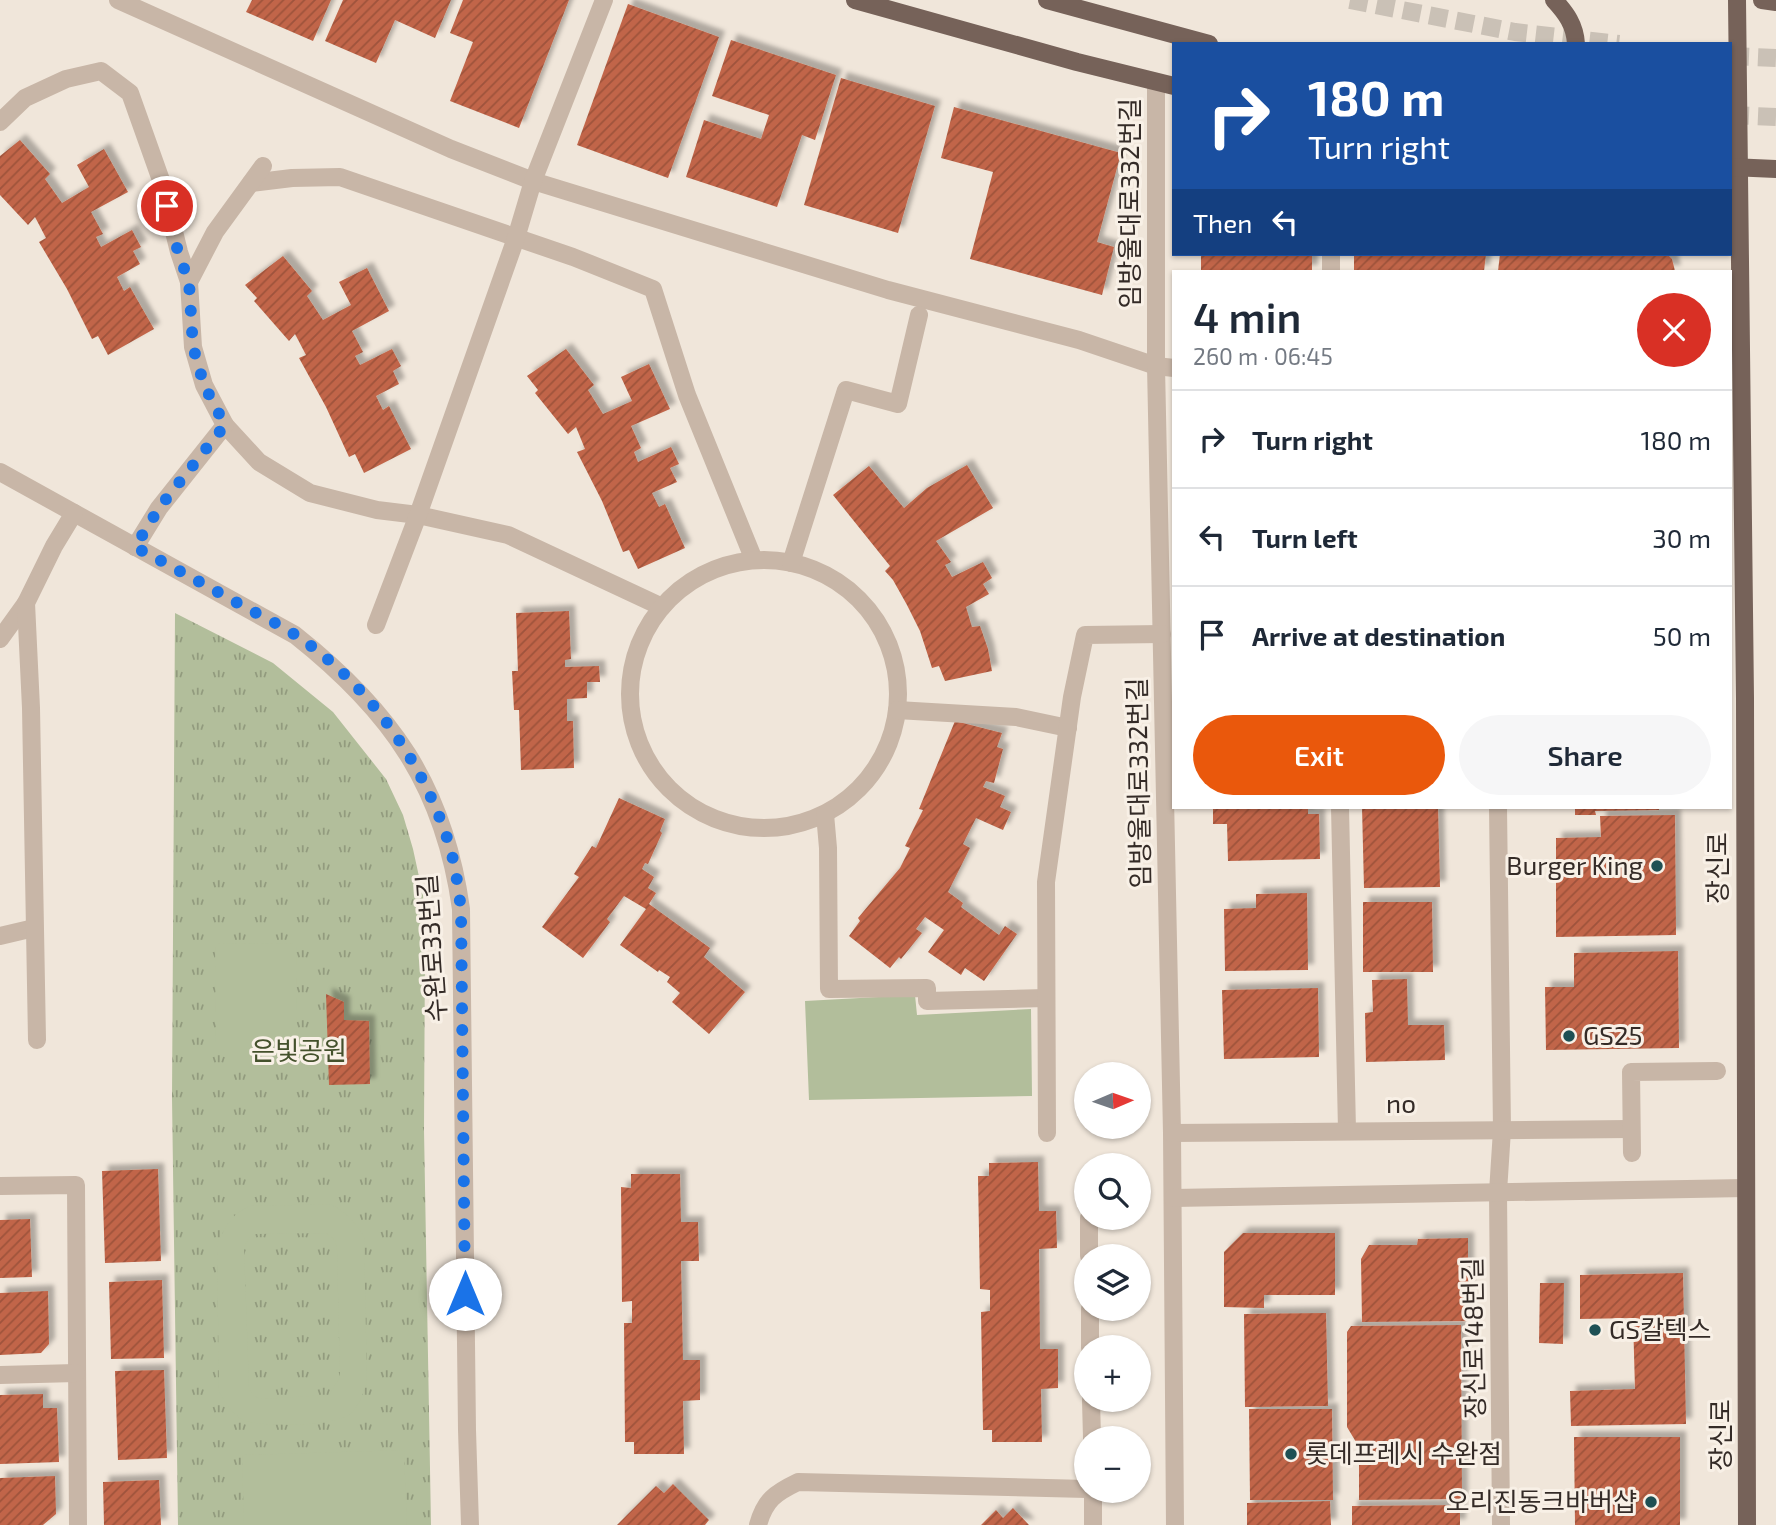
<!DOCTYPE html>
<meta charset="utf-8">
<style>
body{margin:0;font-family:"Exo 2","Noto Sans KR",sans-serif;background:#f6f6f7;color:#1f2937;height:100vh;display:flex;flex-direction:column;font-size:26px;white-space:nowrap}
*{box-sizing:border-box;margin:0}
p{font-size:23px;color:#747a83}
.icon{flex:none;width:38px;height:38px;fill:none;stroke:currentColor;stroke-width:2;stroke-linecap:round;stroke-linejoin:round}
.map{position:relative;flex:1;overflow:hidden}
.panel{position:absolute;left:1172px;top:270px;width:560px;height:539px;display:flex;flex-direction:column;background:#fff;border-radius:0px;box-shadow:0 2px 5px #0004}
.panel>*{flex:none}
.hud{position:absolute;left:1172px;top:42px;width:560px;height:214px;border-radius:0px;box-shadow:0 2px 5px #0004;background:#1a4fa0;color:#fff;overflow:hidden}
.needle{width:46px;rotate:88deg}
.tools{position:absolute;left:1074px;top:1062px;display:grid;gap:14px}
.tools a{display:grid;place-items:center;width:77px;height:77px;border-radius:50%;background:#fff;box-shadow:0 2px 5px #0004;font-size:35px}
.pin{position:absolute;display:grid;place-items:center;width:60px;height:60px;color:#fff;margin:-30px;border:4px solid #fff;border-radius:50%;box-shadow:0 2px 7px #0007}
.me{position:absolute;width:77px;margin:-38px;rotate:0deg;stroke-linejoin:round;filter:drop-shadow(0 0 5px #0008)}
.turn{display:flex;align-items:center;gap:24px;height:147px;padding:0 21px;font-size:32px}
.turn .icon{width:91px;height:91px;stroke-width:2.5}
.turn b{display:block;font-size:49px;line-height:60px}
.then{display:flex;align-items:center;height:66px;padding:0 21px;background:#0003;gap:14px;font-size:26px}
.round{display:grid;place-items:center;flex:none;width:74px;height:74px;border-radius:37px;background:#f6f6f7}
.headline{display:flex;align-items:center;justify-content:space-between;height:119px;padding:0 21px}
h1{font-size:42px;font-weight:600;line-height:52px}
.action{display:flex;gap:14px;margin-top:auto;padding:14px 21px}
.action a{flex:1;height:80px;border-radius:42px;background:#ea580c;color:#fff;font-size:28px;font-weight:600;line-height:80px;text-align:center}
.action a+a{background:#f6f6f7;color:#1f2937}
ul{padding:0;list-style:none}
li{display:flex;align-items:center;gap:21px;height:98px;padding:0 21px;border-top:2px solid #e0e1e3}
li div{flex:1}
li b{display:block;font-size:26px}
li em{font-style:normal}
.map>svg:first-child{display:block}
.grass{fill:url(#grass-tufts)}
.pitch{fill:#b2be9b;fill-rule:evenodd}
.building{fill:url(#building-hatch);filter:url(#shadow)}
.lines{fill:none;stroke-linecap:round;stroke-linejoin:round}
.major-tunnel{stroke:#cac1b6;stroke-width:18;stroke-dasharray:18 9;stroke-linecap:butt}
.minor{stroke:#c8b6a7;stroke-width:18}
.major{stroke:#766259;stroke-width:18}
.route{stroke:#1a73e8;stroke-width:12;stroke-dasharray:0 21.6}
.poi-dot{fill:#1e5054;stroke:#f8f0e6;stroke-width:2.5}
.labels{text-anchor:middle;stroke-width:6;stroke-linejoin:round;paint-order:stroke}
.street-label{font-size:26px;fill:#342b27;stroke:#f8f0e6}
.poi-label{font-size:26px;fill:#342b27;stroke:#f8f0e6;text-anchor:start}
.park-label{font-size:26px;fill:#44512c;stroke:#f8f0e6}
</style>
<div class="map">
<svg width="1776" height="1525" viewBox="0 0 1776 1525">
<defs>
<pattern id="grass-tufts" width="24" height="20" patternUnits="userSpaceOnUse" patternTransform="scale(1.75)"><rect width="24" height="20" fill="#b2be9b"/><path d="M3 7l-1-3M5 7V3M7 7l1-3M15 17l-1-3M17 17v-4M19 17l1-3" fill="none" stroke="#929b7e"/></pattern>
<pattern id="building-hatch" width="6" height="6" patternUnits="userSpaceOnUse" patternTransform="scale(1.75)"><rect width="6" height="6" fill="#c16548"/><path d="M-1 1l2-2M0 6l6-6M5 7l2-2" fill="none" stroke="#9e533c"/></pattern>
<filter id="shadow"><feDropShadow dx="6" dy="-6" stdDeviation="2" flood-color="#0004"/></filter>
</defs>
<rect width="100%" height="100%" fill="#f0e6da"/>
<polygon class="grass" points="175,613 273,663 333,712 386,779 403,815 413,849 423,895 425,944 424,1130 431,1525 178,1525 172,1098"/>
<g class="pitch">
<polygon points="296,943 297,1045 216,1045 215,944"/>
<polygon points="915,995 917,1015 1031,1009 1032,1096 809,1100 805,1001"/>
<path d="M330 1204C346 1212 355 1221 364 1237L367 1382C363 1394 359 1407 349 1415 333 1426 261 1428 243 1420 232 1414 225 1402 219 1392L217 1243 227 1225 236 1214 249 1206ZM326 1233 335 1240 337 1250 340 1377 329 1395 260 1399 252 1394 249 1388 244 1247 249 1238 256 1234Z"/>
<polygon points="404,1450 407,1525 244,1525 242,1455"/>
</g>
<g class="building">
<polygon points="252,0 331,0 313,41 246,12"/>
<polygon points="343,0 451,0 435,38 395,20 376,63 325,41"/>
<polygon points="463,0 569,0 519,128 450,101 473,42 450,33"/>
<polygon points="628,4 719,37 668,178 577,145"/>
<polygon points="731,40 836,75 815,140 802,135 777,207 686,177 704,120 761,139 769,115 712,96"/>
<polygon points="841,78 935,106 898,233 804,205"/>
<polygon points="954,107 1121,153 1097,242 1114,247 1102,295 970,259 993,172 941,158"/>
<polygon points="20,140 50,174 45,179 62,203 89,187 77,165 104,149 128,192 91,212 103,234 96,237 101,247 132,230 141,247 133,251 140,264 117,277 124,291 130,287 154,329 108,355 98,336 92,339 67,289 39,242 46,238 35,217 28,225 0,195 0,156"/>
<rect x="1201" y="254" width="111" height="17"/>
<polygon points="1354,254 1486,254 1484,271 1354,271"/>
<polygon points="1500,254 1667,254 1672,259 1675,271 1498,271"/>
<polygon points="283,256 312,291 307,296 323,320 351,305 339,282 367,268 389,311 352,331 363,352 355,356 360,365 392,349 401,366 393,371 399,384 376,396 383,410 389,406 411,449 364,473 355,454 349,457 326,407 299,358 306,355 295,334 289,341 254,301 257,298 245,285"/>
<polygon points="566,349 594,385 588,390 603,414 632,401 621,377 649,364 670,409 631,426 641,448 634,452 638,462 671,447 679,464 670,468 677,482 652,493 659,507 665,504 685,548 638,569 629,550 623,552 602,501 577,452 585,449 576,427 568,434 535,393 538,390 527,376"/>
<polygon points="967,465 993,508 936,541 951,562 945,565 952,577 983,562 992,578 983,584 989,594 966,607 972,627 980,626 988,649 992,671 945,681 939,666 932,668 920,631 907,605 893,580 885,571 890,566 833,495 869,466 904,508 927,488"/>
<polygon points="569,611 571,659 565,660 565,667 599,666 600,682 587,682 587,698 567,699 567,721 573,721 574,768 521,770 519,710 514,710 512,671 518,671 516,613"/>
<polygon points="955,721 1002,733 997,747 1003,749 994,783 986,781 983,787 1005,796 1000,807 1011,812 1003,830 976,818 963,844 970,848 948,892 963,903 961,907 999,935 1005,926 1017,934 984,981 965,968 961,975 928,952 944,930 925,917 916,929 922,933 901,959 899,957 890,968 849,936 860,921 858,918 900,868 910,848 905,846 923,810 919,809"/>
<polygon points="619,798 665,819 660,831 662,833 648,864 645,863 642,869 654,877 648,888 656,893 649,904 710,948 704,957 745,992 709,1034 672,1002 680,993 667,982 670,977 659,970 658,972 620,945 646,909 624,896 607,919 610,922 583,958 542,927 579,877 574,874 592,846 596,848"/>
<polygon points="1213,807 1308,807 1308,814 1319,814 1320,859 1228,861 1227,824 1213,824"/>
<polygon points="1362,807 1438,807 1440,887 1364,888"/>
<polygon points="1575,807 1659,807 1659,810 1595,811 1596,815 1575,815"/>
<polygon points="1675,815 1676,935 1556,937 1556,838 1601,837 1600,816"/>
<polygon points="1307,893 1308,970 1225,971 1224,909 1256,908 1256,894"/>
<polygon points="1363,902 1432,902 1433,972 1363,972"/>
<polygon points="1678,951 1679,1048 1546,1050 1545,987 1574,987 1574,953"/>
<polygon points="1407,979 1408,1025 1444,1025 1445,1060 1366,1062 1365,1013 1373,1012 1372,980"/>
<polygon points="1318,988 1319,1057 1224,1059 1222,990"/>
<polygon points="326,994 344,1002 344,1020 369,1021 370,1084 329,1085"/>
<polygon points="1038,1162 1039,1211 1056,1211 1057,1248 1039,1249 1040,1349 1058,1349 1058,1388 1041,1389 1042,1442 992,1442 992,1430 983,1430 981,1312 990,1311 990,1290 980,1289 978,1176 989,1176 989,1163"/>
<polygon points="158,1169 161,1261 105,1263 102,1171"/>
<polygon points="631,1174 680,1174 681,1222 698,1222 699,1261 681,1261 683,1360 700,1360 700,1400 683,1401 684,1454 634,1454 634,1442 625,1442 624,1323 632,1323 632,1301 622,1302 621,1187 631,1188"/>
<polygon points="30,1219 32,1277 0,1278 0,1220"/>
<polygon points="1243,1233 1335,1233 1335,1295 1264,1295 1264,1308 1224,1307 1224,1252"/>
<polygon points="1468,1238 1468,1321 1362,1322 1361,1259 1369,1245 1417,1245 1418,1239"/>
<polygon points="1683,1273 1686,1424 1571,1426 1570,1391 1635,1389 1633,1318 1580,1319 1580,1275"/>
<polygon points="162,1280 164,1358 111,1359 109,1282"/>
<polygon points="1540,1283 1564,1283 1563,1344 1539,1343"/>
<polygon points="48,1291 49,1344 41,1353 0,1355 0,1293"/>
<polygon points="1326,1313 1328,1406 1245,1407 1244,1314"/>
<polygon points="1461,1325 1462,1499 1359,1500 1359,1447 1347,1427 1347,1332 1351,1326"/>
<polygon points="164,1370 167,1458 118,1460 115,1371"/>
<polygon points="43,1394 43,1408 57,1408 59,1462 0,1464 0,1395"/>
<polygon points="1249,1409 1332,1409 1333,1500 1250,1500"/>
<polygon points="1574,1437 1680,1437 1680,1525 1575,1525"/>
<polygon points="55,1476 56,1514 43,1525 0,1525 0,1478"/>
<polygon points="159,1480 161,1525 104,1525 103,1482"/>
<polygon points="673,1484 709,1520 705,1525 617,1525 656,1486 664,1493"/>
<polygon points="1330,1501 1331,1525 1247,1525 1247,1503"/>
<polygon points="1460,1505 1460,1525 1352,1525 1352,1506"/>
<polygon points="1013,1508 1029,1525 981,1525 996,1510 1003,1518"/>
</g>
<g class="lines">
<g class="major-tunnel">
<polyline points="1350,0 1515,32 1619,44"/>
<polyline points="1731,56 1776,58"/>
<polyline points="1731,115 1776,117"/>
</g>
<g class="minor">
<polyline points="118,0 451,149 533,181 888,290 1079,340 1156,366 1174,368"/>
<polyline points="1156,83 1156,366 1172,1133 1175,1525"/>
<polyline points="0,122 25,98 66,79 101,71 130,93 162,183 179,252 189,282"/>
<polyline points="251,183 292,178 340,177 573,257 653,289 687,395 754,560"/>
<polyline points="1331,271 1331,254"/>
<polyline points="225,425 259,462 310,493 377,510 418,515 508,535 662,607"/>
<path d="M0 472 295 635C391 711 444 786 461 909L467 1430 470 1525"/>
<polyline points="135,547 159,508 225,425 204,385 193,347 189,282 215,232 263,166"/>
<circle cx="764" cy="694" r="134"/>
<polyline points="791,563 846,390 898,404 919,315"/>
<polyline points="376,625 418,515 516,238 533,181 604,0"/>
<polyline points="0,639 26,603"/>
<polyline points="897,710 1016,717 1068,728"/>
<polyline points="1340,807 1347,1130"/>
<polyline points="1498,807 1502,1130 1498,1192 1501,1525"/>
<polyline points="825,814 828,848 829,989 927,988 927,1001 1046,998"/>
<polyline points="0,936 34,928"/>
<polyline points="37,1040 31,708 26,603 54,546 74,513"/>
<polyline points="1047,1133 1046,882 1072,697 1085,635 1162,634"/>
<polyline points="1172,1133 1630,1129"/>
<polyline points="1632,1153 1631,1072 1717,1071"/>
<polyline points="0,1186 76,1185 78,1525"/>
<polyline points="1173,1198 1746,1188"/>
<polyline points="1089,1218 1089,1256"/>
<polyline points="1090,1309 1090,1348"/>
<polyline points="0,1375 76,1373"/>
<polyline points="1091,1400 1092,1438"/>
<polyline points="1093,1491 1093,1525"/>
<path d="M758 1525C765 1500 775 1493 798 1482L1087 1489"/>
</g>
<g class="major">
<polyline points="855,0 1077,62 1174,86"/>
<polyline points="1047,0 1209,44"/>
<path d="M1554 0C1566 13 1575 25 1576 44"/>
<polyline points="1737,0 1745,698 1747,1525"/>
<polyline points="1762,0 1776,2"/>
<polyline points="1731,167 1776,169"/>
</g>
</g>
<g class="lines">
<path class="route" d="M167 206 178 252 189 282 193 347 204 385 225 425 159 508 135 547C171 566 207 586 243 606 260 615 278 624 294 634 366 681 422 760 448 841 455 863 458 886 461 909L465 1294"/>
</g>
<g class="poi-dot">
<circle cx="1657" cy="866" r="7"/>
<circle cx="1569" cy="1036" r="7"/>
<circle cx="1595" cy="1330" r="7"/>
<circle cx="1291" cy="1454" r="7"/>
<circle cx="1651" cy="1502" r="7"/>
</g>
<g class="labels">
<g class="street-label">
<text transform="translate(1130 203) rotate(-90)" y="9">임방울대로332번길</text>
<text transform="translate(1139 783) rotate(-91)" y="9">임방울대로332번길</text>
<text transform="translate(1718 868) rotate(-90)" y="9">장신로</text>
<text transform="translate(432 948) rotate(-94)" y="9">수완로33번길</text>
<text x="1401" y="1113">no</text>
<text transform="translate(1474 1338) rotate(-91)" y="9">장신로148번길</text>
<text transform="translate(1721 1435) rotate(-90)" y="9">장신로</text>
</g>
<g class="poi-label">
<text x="1643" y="875" text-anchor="end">Burger King</text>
<text x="1583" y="1045">GS25</text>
<text x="1609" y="1339">GS칼텍스</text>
<text x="1305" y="1463">롯데프레시 수완점</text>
<text x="1637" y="1511" text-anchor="end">오리진동크바버샵</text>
</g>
<g class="park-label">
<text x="299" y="1060">은빛공원</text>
</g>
</g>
</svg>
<div class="tools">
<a><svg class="needle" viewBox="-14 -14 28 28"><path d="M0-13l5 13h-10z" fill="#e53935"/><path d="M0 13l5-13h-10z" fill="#747a83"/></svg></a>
<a><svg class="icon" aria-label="search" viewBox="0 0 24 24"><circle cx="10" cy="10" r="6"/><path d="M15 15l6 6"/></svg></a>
<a><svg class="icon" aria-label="layers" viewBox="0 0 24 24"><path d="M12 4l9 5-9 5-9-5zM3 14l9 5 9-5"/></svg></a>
<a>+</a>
<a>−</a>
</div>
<div class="pin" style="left:167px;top:206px;background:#d93025"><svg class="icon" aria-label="arrive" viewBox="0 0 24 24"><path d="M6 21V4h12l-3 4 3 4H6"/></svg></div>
<svg class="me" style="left:465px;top:1294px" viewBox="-20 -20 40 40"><circle r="19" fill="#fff"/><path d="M0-13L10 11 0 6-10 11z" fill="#1a73e8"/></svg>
<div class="hud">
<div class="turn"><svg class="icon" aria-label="right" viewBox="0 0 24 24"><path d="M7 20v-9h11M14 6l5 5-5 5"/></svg><div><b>180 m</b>Turn right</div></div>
<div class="then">Then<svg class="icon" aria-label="left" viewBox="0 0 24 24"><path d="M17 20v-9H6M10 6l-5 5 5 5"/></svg></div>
</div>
<section class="panel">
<div class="headline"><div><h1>4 min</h1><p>260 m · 06:45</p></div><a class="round" style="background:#d93025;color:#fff"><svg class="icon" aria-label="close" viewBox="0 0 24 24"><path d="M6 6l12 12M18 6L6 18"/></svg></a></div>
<ul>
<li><svg class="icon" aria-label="right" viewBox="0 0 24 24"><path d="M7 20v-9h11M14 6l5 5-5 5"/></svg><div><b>Turn right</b></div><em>180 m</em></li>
<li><svg class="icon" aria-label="left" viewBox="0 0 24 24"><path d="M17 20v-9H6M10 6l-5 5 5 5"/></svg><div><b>Turn left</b></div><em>30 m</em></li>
<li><svg class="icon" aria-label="arrive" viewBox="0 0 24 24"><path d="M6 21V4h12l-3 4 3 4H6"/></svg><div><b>Arrive at destination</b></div><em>50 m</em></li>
</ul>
<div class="action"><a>Exit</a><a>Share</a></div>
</section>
</div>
